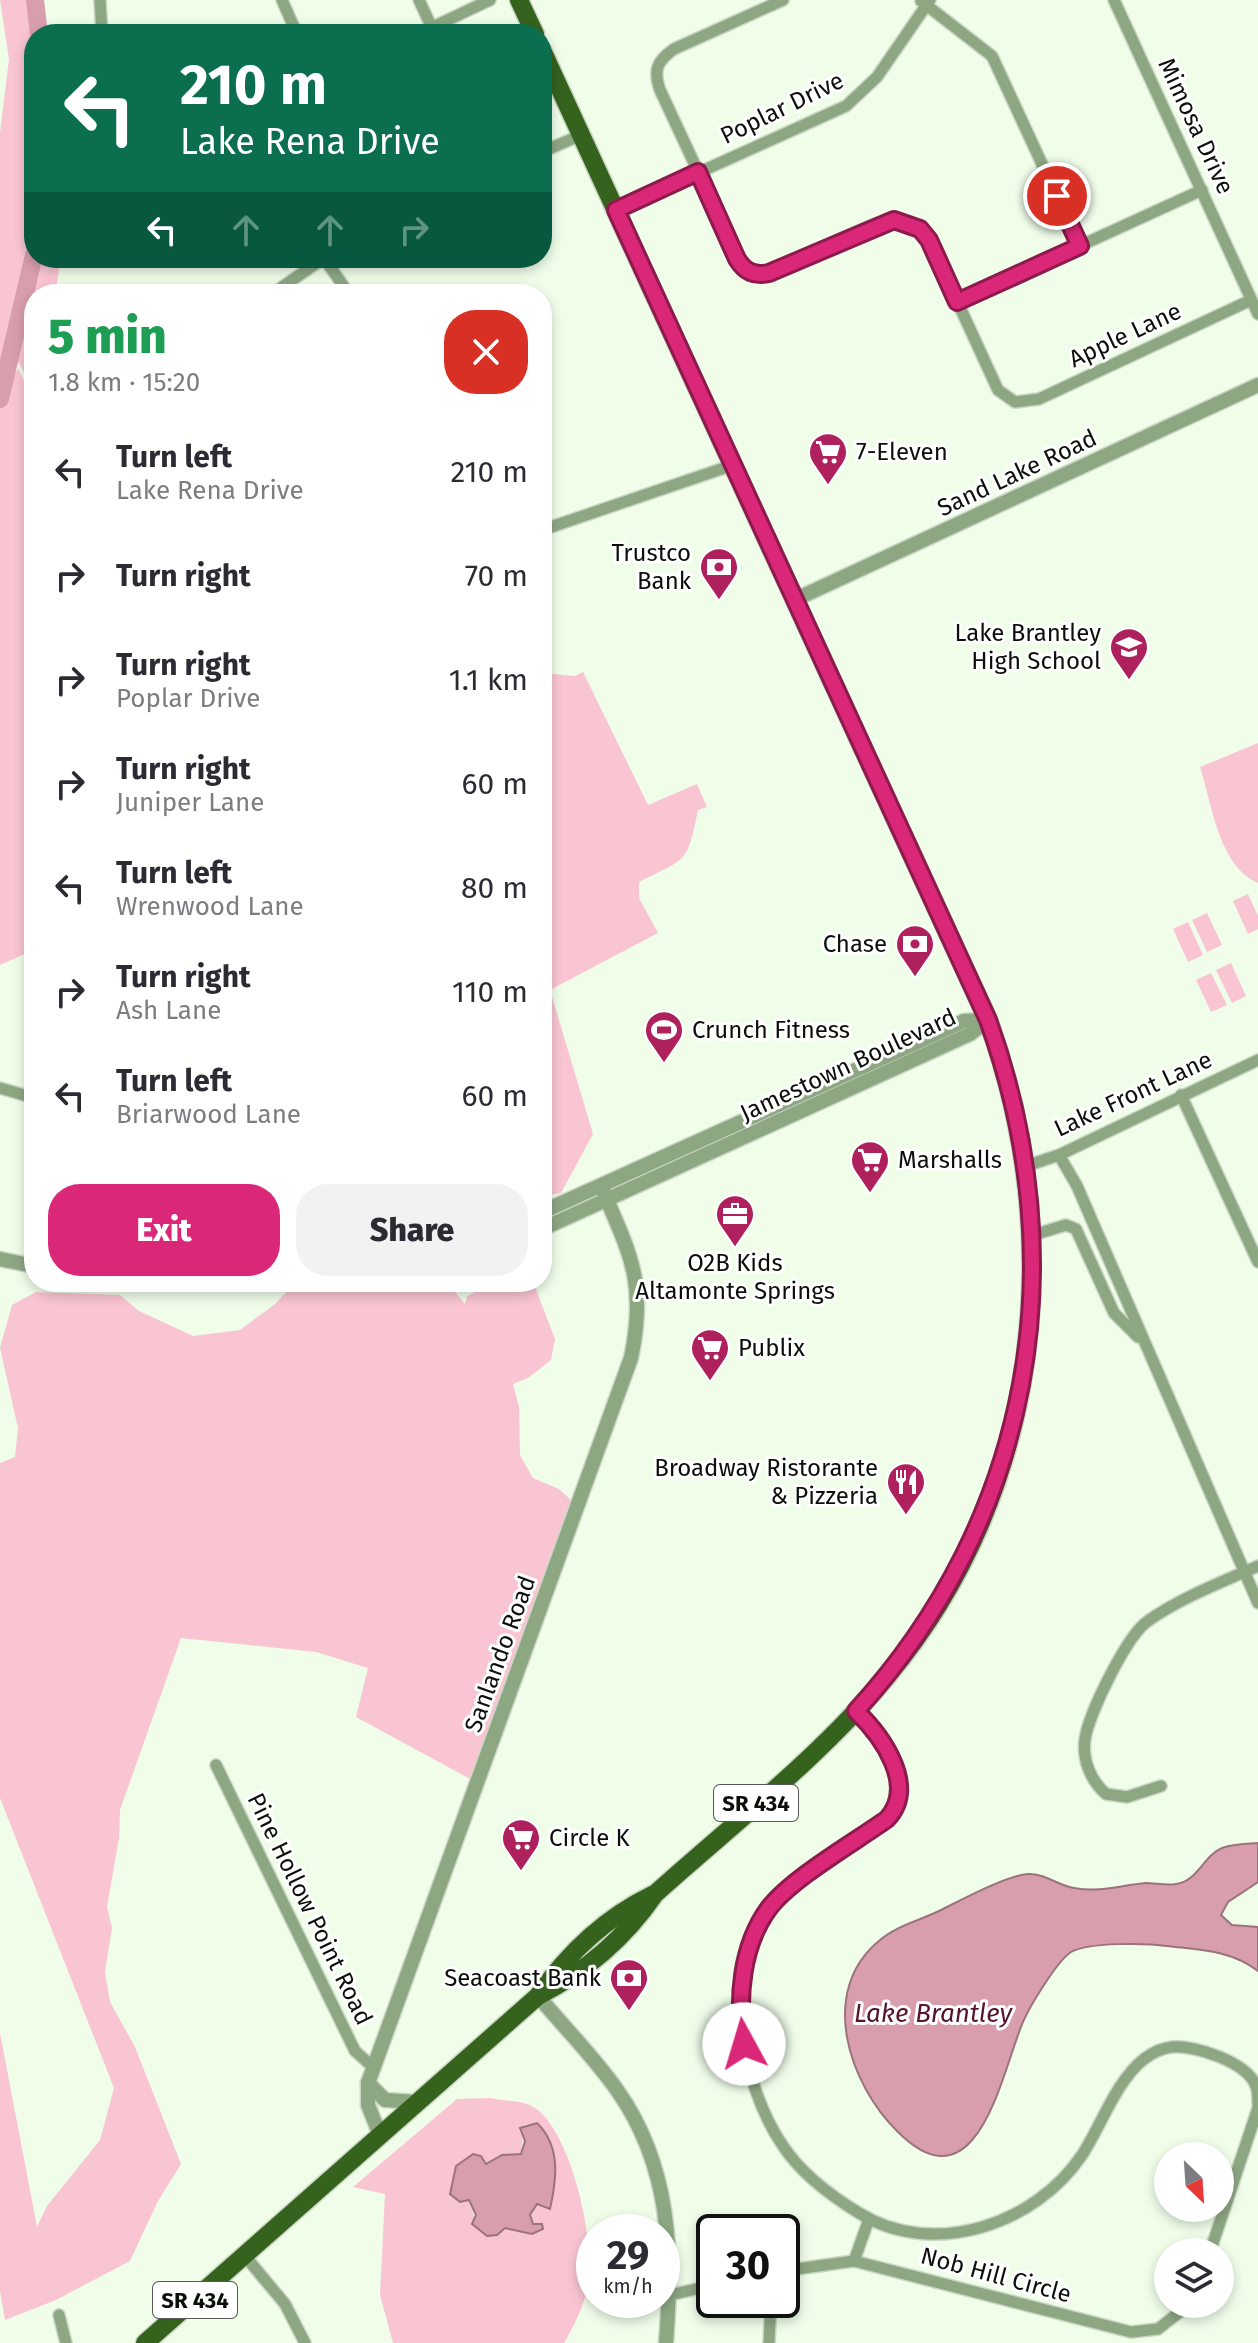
<!DOCTYPE html>
<meta charset="utf-8">
<style>
body{margin:0;font-family:"Fira Sans",sans-serif;background:#f2f2f3;color:#2b2b33;height:100vh;display:flex;flex-direction:column;font-size:30px;white-space:nowrap}
*{box-sizing:border-box;margin:0}
p{font-size:26px;color:#7c7c81}
.icon{flex:none;width:44px;height:44px;fill:none;stroke:currentColor;stroke-width:2;stroke-linecap:round;stroke-linejoin:round}
.map{position:relative;flex:1;overflow:hidden}
.side{position:absolute;left:24px;top:284px;width:528px;height:1008px;display:flex;flex-direction:column;background:#fff;border-radius:32px;box-shadow:0 4px 12px #0003}
.side>*{flex:none}
.top-card{position:absolute;left:24px;top:24px;width:528px;height:244px;border-radius:32px;box-shadow:0 4px 12px #0003;background:#0b6e4f;color:#fff;overflow:hidden}
.needle{width:52px;rotate:155deg}
.tools{position:absolute;left:1154px;top:2142px;display:grid;gap:16px}
.tools a{display:grid;place-items:center;width:80px;height:80px;border-radius:50%;background:#fff;box-shadow:0 4px 12px #0003;font-size:40px}
.speed{position:absolute;left:576px;top:2214px;display:flex;gap:16px;font-size:40px;font-weight:700;text-align:center}
.speed>*{display:grid;place-content:center;width:104px;height:104px;border-radius:50%;background:#fff;box-shadow:0 4px 12px #0003;line-height:1}
.speed small{font-size:20px;font-weight:400}
.speed .limit{border:4px solid #111;border-radius:12px;background:#fff;color:#111}
.pin{position:absolute;display:grid;place-items:center;width:68px;height:68px;color:#fff;margin:-34px;border:4px solid #fff;border-radius:50%;box-shadow:0 2px 8px #0007}
.me{position:absolute;width:88px;margin:-44px;rotate:354deg;stroke-linejoin:round;filter:drop-shadow(0 0 6px #0008)}
.turn{display:flex;align-items:center;gap:28px;height:168px;padding:0 24px;font-size:36px}
.turn .icon{width:104px;height:104px;stroke-width:2.5}
.turn b{display:block;font-size:56px;line-height:68px}
.lanes{display:flex;align-items:center;height:76px;padding:0 24px;background:#0003;justify-content:center;gap:40px;direction:ltr}
.lanes .off{opacity:.35}
.round{display:grid;place-items:center;flex:none;width:84px;height:84px;border-radius:32px;background:#f2f2f3}
.headline{display:flex;align-items:center;justify-content:space-between;height:136px;padding:0 24px}
h1{font-size:48px;font-weight:800;line-height:60px;color:#1e9e55}
.action{display:flex;gap:16px;margin-top:auto;padding:16px 24px}
.action a{flex:1;height:92px;border-radius:32px;background:#db2777;color:#fff;font-size:32px;font-weight:800;line-height:92px;text-align:center}
.action a+a{background:#f2f2f3;color:#2b2b33}
ul{padding:0;list-style:none}
li{display:flex;align-items:center;gap:24px;height:104px;padding:0 24px}
li div{flex:1}
li b{display:block;font-size:30px}
li em{font-style:normal}
.map>svg:first-child{display:block}
.green{fill:#fac5d3;fill-rule:evenodd}
.water{fill:#d89ead;stroke:#9a737c;stroke-width:2}
.lines{fill:none;stroke-linecap:round;stroke-linejoin:round}
.river{stroke:#d89ead;stroke-width:18}
.minor-casing{stroke:#cbd7c5;stroke-width:14}
.tertiary-casing{stroke:#cbd7c5;stroke-width:17}
.primary-casing{stroke:#cbd7c5;stroke-width:21}
.minor{stroke:#8da783;stroke-width:11}
.tertiary{stroke:#8da783;stroke-width:14}
.primary{stroke:#35621d;stroke-width:18}
.route-casing{stroke:#8e194d;stroke-width:20}
.route{stroke:#db2777;stroke-width:14}
.labels{text-anchor:middle;stroke-width:6;stroke-linejoin:round;paint-order:stroke}
.shield{fill:#fff;stroke:#545753;stroke-width:2}
.shield-label{font-size:22px;font-weight:bold;fill:#0b0f09}
.street-label{font-size:24px;fill:#0b0f09;stroke:#fff}
.poi-label{font-size:24px;fill:#0b0f09;stroke:#fff;text-anchor:start}
.water-label{font-size:26px;font-style:italic;fill:#56132d;stroke:#fff}
</style>
<div class="map">
<svg width="1258" height="2343" viewBox="0 0 1258 2343">
<rect width="100%" height="100%" fill="#effde9"/>
<g class="green">
<polygon points="0,0 37,0 44,34 34,34 34,258 61,258 55,294 34,294 34,391 19,363 14,365 0,393 0,133 9,59"/>
<polygon points="18,368 34,402 34,950 0,965 0,404"/>
<path d="M583 672 648 805 697 784 707 807 698 810C687 864 687 858 639 882V898L658 933 550 990 593 1134 561 1193 542 1196V673L575 676Z"/>
<path d="M1258 743V883C1219 866 1212 805 1200 767Z"/>
<polygon points="1248,894 1258,916 1258,929 1248,934 1233,901"/>
<polygon points="1207,913 1222,945 1207,952 1192,920"/>
<polygon points="1188,922 1203,955 1188,962 1173,929"/>
<polygon points="1231,963 1246,996 1232,1003 1216,970"/>
<polygon points="1211,973 1227,1005 1211,1012 1196,980"/>
<polygon points="447,1282 465,1304 467,1296 497,1282 531,1282 535,1287 555,1339 551,1360 528,1378 513,1384 519,1407 520,1455 533,1478 559,1489 573,1502 472,1780 356,1717 368,1668 316,1652 181,1638 120,1810 119,1838 107,1907 112,1928 105,1972 110,2002 135,2047 181,2164 158,2201 130,2261 56,2300 5,2320 0,2291 0,2033 37,2227 47,2206 100,2140 114,2088 0,1798 0,1463 15,1457 18,1428 0,1348 12,1305 36,1292 120,1295 139,1311 193,1336 240,1330 275,1304 293,1285"/>
<path d="M491 2098C507 2102 524 2099 538 2110 572 2138 594 2237 589 2280 586 2302 575 2324 564 2343H393L380 2295 385 2194 353 2187 457 2099ZM537 2123C557 2156 558 2166 551 2203L536 2204 530 2219 533 2224H538L532 2234 505 2227 500 2230 475 2218 468 2200 450 2194 456 2166 468 2157 486 2164 503 2155 521 2154 524 2125Z"/>
</g>
<g class="water">
<path d="M1258 1843V1882L1228 1902 1221 1915 1232 1925 1258 1927V1971C1231 1950 1200 1950 1167 1946 1146 1943 1089 1942 1071 1952 1057 1961 1027 2010 1021 2027 1001 2077 976 2210 898 2132 849 2084 817 1991 880 1940 899 1924 923 1920 945 1908 963 1899 1008 1875 1028 1874 1044 1873 1059 1886 1074 1888 1100 1893 1121 1885 1146 1883 1155 1883 1167 1886 1176 1884 1198 1881 1203 1856 1222 1848 1233 1844 1247 1844 1258 1843Z"/>
<path d="M537 2123C562 2147 556 2182 550 2209L537 2204 530 2215 533 2224H542L543 2229 532 2234 505 2228 497 2235 487 2236 472 2224 476 2215 469 2200 460 2202 450 2194 456 2166 473 2154 481 2156 486 2164 502 2155 521 2154 525 2141 520 2128Z"/>
</g>
<g class="lines">
<g class="river">
<polyline points="35,0 39,34"/>
<polyline points="0,399 34,255"/>
</g>
<defs>
<g id="minor">
<polyline points="100,0 102,34"/>
<polyline points="282,0 297,34"/>
<polyline points="419,0 432,28"/>
<path d="M783 0 674 49C657 61 653 70 660 90L743 268 758 275 769 273C795 262 868 223 892 220 908 219 919 228 929 240L998 390 1015 402 1039 399 1251 300"/>
<polyline points="1114,0 1258,314"/>
<polyline points="921,1 992,56 1080,246"/>
<polyline points="418,34 490,0"/>
<polyline points="542,152 581,135"/>
<polyline points="616,210 846,106 877,77 930,0"/>
<polyline points="324,258 349,294"/>
<polyline points="272,294 324,258"/>
<polyline points="957,302 1202,190"/>
<polyline points="542,530 733,465"/>
<polyline points="0,1088 34,1098"/>
<polyline points="1181,1095 1258,1262"/>
<polyline points="1059,1155 1077,1186 1258,1603"/>
<polyline points="1026,1166 1059,1155 1258,1060"/>
<polyline points="1033,1235 1066,1225 1076,1229 1114,1313 1138,1337"/>
<path d="M856 1711C874 1728 907 1773 900 1800 892 1829 795 1877 771 1907 719 1968 741 2085 783 2146 801 2173 831 2196 859 2213 933 2259 1035 2225 1082 2155 1101 2126 1116 2081 1144 2059 1152 2053 1162 2048 1172 2047 1195 2045 1247 2062 1256 2086 1258 2091 1258 2098 1258 2104"/>
<polyline points="216,1765 355,2051 373,2067"/>
<path d="M1161 1786 1127 1797 1106 1794C1091 1781 1082 1760 1085 1739 1089 1713 1127 1635 1148 1621 1180 1598 1222 1582 1258 1566"/>
<polyline points="1210,2252 1258,2108"/>
<polyline points="245,2256 285,2304 305,2343"/>
<polyline points="854,2261 869,2219"/>
<polyline points="782,2271 854,2261 1131,2332 1158,2329 1190,2304"/>
<polyline points="670,2295 714,2285"/>
<polyline points="59,2315 66,2343"/>
<polyline points="769,2343 771,2300"/>
</g>
<g id="tertiary">
<polyline points="794,600 1258,385"/>
<polyline points="542,1212 964,1021 987,1020"/>
<polyline points="542,1229 970,1034 988,1020"/>
<polyline points="0,1259 34,1266"/>
<path d="M538 1996C564 2027 594 2057 617 2090 671 2166 673 2254 666 2343"/>
<polyline points="368,2083 385,2100 417,2102"/>
<path d="M380 2135 368 2105V2083L631 1358C647 1282 630 1254 601 1186"/>
</g>
<g id="primary">
<polyline points="519,0 535,34"/>
<path d="M538 1996C585 1972 625 1938 655 1894 734 1823 820 1757 888 1675 1041 1492 1067 1239 988 1020L542 50"/>
<path d="M145 2343 538 1996C568 1953 605 1918 652 1895"/>
</g>
</defs>
<use href="#minor" class="minor-casing"/>
<use href="#tertiary" class="tertiary-casing"/>
<use href="#primary" class="primary-casing"/>
<use href="#minor" class="minor"/>
<use href="#tertiary" class="tertiary"/>
<use href="#primary" class="primary"/>
</g>
<g class="lines">
<defs>
<path id="route" d="M744 2044C737 1999 741 1946 769 1908 792 1878 855 1842 887 1819 918 1786 882 1736 856 1711 1032 1518 1076 1264 988 1020L616 210 698 172 737 259C745 272 754 276 769 273L894 220 920 229 929 240 957 302 1080 246 1057 196"/>
</defs>
<use href="#route" class="route-casing"/>
<use href="#route" class="route"/>
</g>
<defs>
<symbol id="supermarket-pin" viewBox="-11 -11 22 30"><path d="M0 17L-7.5 6A9.5 9.5 0 1 1 7.5 6Z" fill="#ae215d" stroke="#fff"/><path d="M-6-5.5h2.5l.6 2H6L4.5 2H-2.5L-4.4-4H-6ZM-1.5 3.2a1.3 1.3 0 1 0 .1 0ZM3 3.2a1.3 1.3 0 1 0 .1 0Z" fill="#fff"/></symbol>
<symbol id="bank-pin" viewBox="-11 -11 22 30"><path d="M0 17L-7.5 6A9.5 9.5 0 1 1 7.5 6Z" fill="#ae215d" stroke="#fff"/><path d="M-6-4H6V4H-6ZM0-2.3a2.3 2.3 0 1 0 0 4.6a2.3 2.3 0 1 0 0-4.6Z" fill="#fff"/></symbol>
<symbol id="school-pin" viewBox="-11 -11 22 30"><path d="M0 17L-7.5 6A9.5 9.5 0 1 1 7.5 6Z" fill="#ae215d" stroke="#fff"/><path d="M0-5L7-2L0 1L-7-2ZM-4 1L0 2.5L4 1V4Q0 6-4 4Z" fill="#fff"/></symbol>
<symbol id="stadium-pin" viewBox="-11 -11 22 30"><path d="M0 17L-7.5 6A9.5 9.5 0 1 1 7.5 6Z" fill="#ae215d" stroke="#fff"/><path d="M0-5a6.5 5 0 1 0 0 10a6.5 5 0 1 0 0-10ZM-3.5-1.8h7v3.6h-7Z" fill="#fff"/></symbol>
<symbol id="office-pin" viewBox="-11 -11 22 30"><path d="M0 17L-7.5 6A9.5 9.5 0 1 1 7.5 6Z" fill="#ae215d" stroke="#fff"/><path d="M-6-3h4V-5.5h4V-3h4V5H-6ZM-1-4.5V-3h2v-1.5ZM-6 0V1H6V0Z" fill="#fff"/></symbol>
<symbol id="restaurant-pin" viewBox="-11 -11 22 30"><path d="M0 17L-7.5 6A9.5 9.5 0 1 1 7.5 6Z" fill="#ae215d" stroke="#fff"/><path d="M-5-6h1v4h1v-4h1v4h1v-4h1v5L-1.5 .5V6h-2V.5L-5-1ZM5-6V6H3V1.5H1.5Q1.5-4 5-6Z" fill="#fff"/></symbol>
</defs>
<g fill-rule="evenodd">
<use href="#supermarket-pin" x="806" y="430" width="44" height="60"/>
<use href="#bank-pin" x="697" y="545" width="44" height="60"/>
<use href="#school-pin" x="1107" y="625" width="44" height="60"/>
<use href="#bank-pin" x="893" y="922" width="44" height="60"/>
<use href="#stadium-pin" x="642" y="1008" width="44" height="60"/>
<use href="#supermarket-pin" x="848" y="1138" width="44" height="60"/>
<use href="#office-pin" x="713" y="1192" width="44" height="60"/>
<use href="#supermarket-pin" x="688" y="1326" width="44" height="60"/>
<use href="#restaurant-pin" x="884" y="1460" width="44" height="60"/>
<use href="#supermarket-pin" x="499" y="1816" width="44" height="60"/>
<use href="#bank-pin" x="607" y="1956" width="44" height="60"/>
</g>
<g class="labels">
<g class="shield">
<rect x="714" y="1785" width="84" height="36" rx="6"/>
<rect x="153" y="2282" width="84" height="36" rx="6"/>
</g>
<g class="shield-label">
<text x="756" y="1811">SR 434</text>
<text x="195" y="2308">SR 434</text>
</g>
<g class="street-label">
<text transform="translate(782 108) rotate(-26)" y="8">Poplar Drive</text>
<text transform="translate(1196 126) rotate(65)" y="8">Mimosa Drive</text>
<text transform="translate(1125 335) rotate(-25)" y="8">Apple Lane</text>
<text transform="translate(1017 473) rotate(-25)" y="8">Sand Lake Road</text>
<text transform="translate(848 1065) rotate(-25)" y="8">Jamestown Boulevard</text>
<text transform="translate(1133 1094) rotate(-25)" y="8">Lake Front Lane</text>
<text transform="translate(500 1654) rotate(-70)" y="8">Sanlando Road</text>
<text transform="translate(310 1909) rotate(64)" y="8">Pine Hollow Point Road</text>
<text transform="translate(996 2275) rotate(15)" y="8">Nob Hill Circle</text>
</g>
<g class="poi-label">
<text x="856" y="460">7-Eleven</text>
<text x="691" y="561" text-anchor="end">Trustco<tspan x="691" dy="28">Bank</tspan></text>
<text x="1101" y="641" text-anchor="end">Lake Brantley<tspan x="1101" dy="28">High School</tspan></text>
<text x="887" y="952" text-anchor="end">Chase</text>
<text x="692" y="1038">Crunch Fitness</text>
<text x="898" y="1168">Marshalls</text>
<text x="735" y="1271" text-anchor="middle">O2B Kids<tspan x="735" dy="28">Altamonte Springs</tspan></text>
<text x="738" y="1356">Publix</text>
<text x="878" y="1476" text-anchor="end">Broadway Ristorante<tspan x="878" dy="28">&amp; Pizzeria</tspan></text>
<text x="549" y="1846">Circle K</text>
<text x="601" y="1986" text-anchor="end">Seacoast Bank</text>
</g>
<g class="water-label">
<text x="933" y="2022">Lake Brantley</text>
</g>
</g>
</svg>
<div class="tools">
<a><svg class="needle" viewBox="-14 -14 28 28"><path d="M0-13l5 13h-10z" fill="#e53935"/><path d="M0 13l5-13h-10z" fill="#7c7c81"/></svg></a>
<a><svg class="icon" aria-label="layers" viewBox="0 0 24 24"><path d="M12 4l9 5-9 5-9-5zM3 14l9 5 9-5"/></svg></a>
</div>
<div class="speed"><div>29<small>km/h</small></div><div class="limit">30</div></div>
<div class="pin" style="left:1057px;top:196px;background:#d93025"><svg class="icon" aria-label="arrive" viewBox="0 0 24 24"><path d="M6 21V4h12l-3 4 3 4H6"/></svg></div>
<svg class="me" style="left:744px;top:2044px" viewBox="-20 -20 40 40"><circle r="19" fill="#fff"/><path d="M0-13L10 11 0 6-10 11z" fill="#db2777"/></svg>
<div class="top-card">
<div class="turn"><svg class="icon" aria-label="left" viewBox="0 0 24 24"><path d="M17 20v-9H6M10 6l-5 5 5 5"/></svg><div><b>210 m</b>Lake Rena Drive</div></div>
<div class="lanes"><svg class="icon" aria-label="left" viewBox="0 0 24 24"><path d="M17 20v-9H6M10 6l-5 5 5 5"/></svg><svg class="icon off" aria-label="ahead" viewBox="0 0 24 24"><path d="M12 20V5M6 11l6-6 6 6"/></svg><svg class="icon off" aria-label="ahead" viewBox="0 0 24 24"><path d="M12 20V5M6 11l6-6 6 6"/></svg><svg class="icon off" aria-label="right" viewBox="0 0 24 24"><path d="M7 20v-9h11M14 6l5 5-5 5"/></svg></div>
</div>
<section class="side">
<div class="headline"><div><h1>5 min</h1><p>1.8 km · 15:20</p></div><a class="round" style="background:#d93025;color:#fff"><svg class="icon" aria-label="close" viewBox="0 0 24 24"><path d="M6 6l12 12M18 6L6 18"/></svg></a></div>
<ul>
<li><svg class="icon" aria-label="left" viewBox="0 0 24 24"><path d="M17 20v-9H6M10 6l-5 5 5 5"/></svg><div><b>Turn left</b><p>Lake Rena Drive</p></div><em>210 m</em></li>
<li><svg class="icon" aria-label="right" viewBox="0 0 24 24"><path d="M7 20v-9h11M14 6l5 5-5 5"/></svg><div><b>Turn right</b></div><em>70 m</em></li>
<li><svg class="icon" aria-label="right" viewBox="0 0 24 24"><path d="M7 20v-9h11M14 6l5 5-5 5"/></svg><div><b>Turn right</b><p>Poplar Drive</p></div><em>1.1 km</em></li>
<li><svg class="icon" aria-label="right" viewBox="0 0 24 24"><path d="M7 20v-9h11M14 6l5 5-5 5"/></svg><div><b>Turn right</b><p>Juniper Lane</p></div><em>60 m</em></li>
<li><svg class="icon" aria-label="left" viewBox="0 0 24 24"><path d="M17 20v-9H6M10 6l-5 5 5 5"/></svg><div><b>Turn left</b><p>Wrenwood Lane</p></div><em>80 m</em></li>
<li><svg class="icon" aria-label="right" viewBox="0 0 24 24"><path d="M7 20v-9h11M14 6l5 5-5 5"/></svg><div><b>Turn right</b><p>Ash Lane</p></div><em>110 m</em></li>
<li><svg class="icon" aria-label="left" viewBox="0 0 24 24"><path d="M17 20v-9H6M10 6l-5 5 5 5"/></svg><div><b>Turn left</b><p>Briarwood Lane</p></div><em>60 m</em></li>
</ul>
<div class="action"><a>Exit</a><a>Share</a></div>
</section>
</div>
